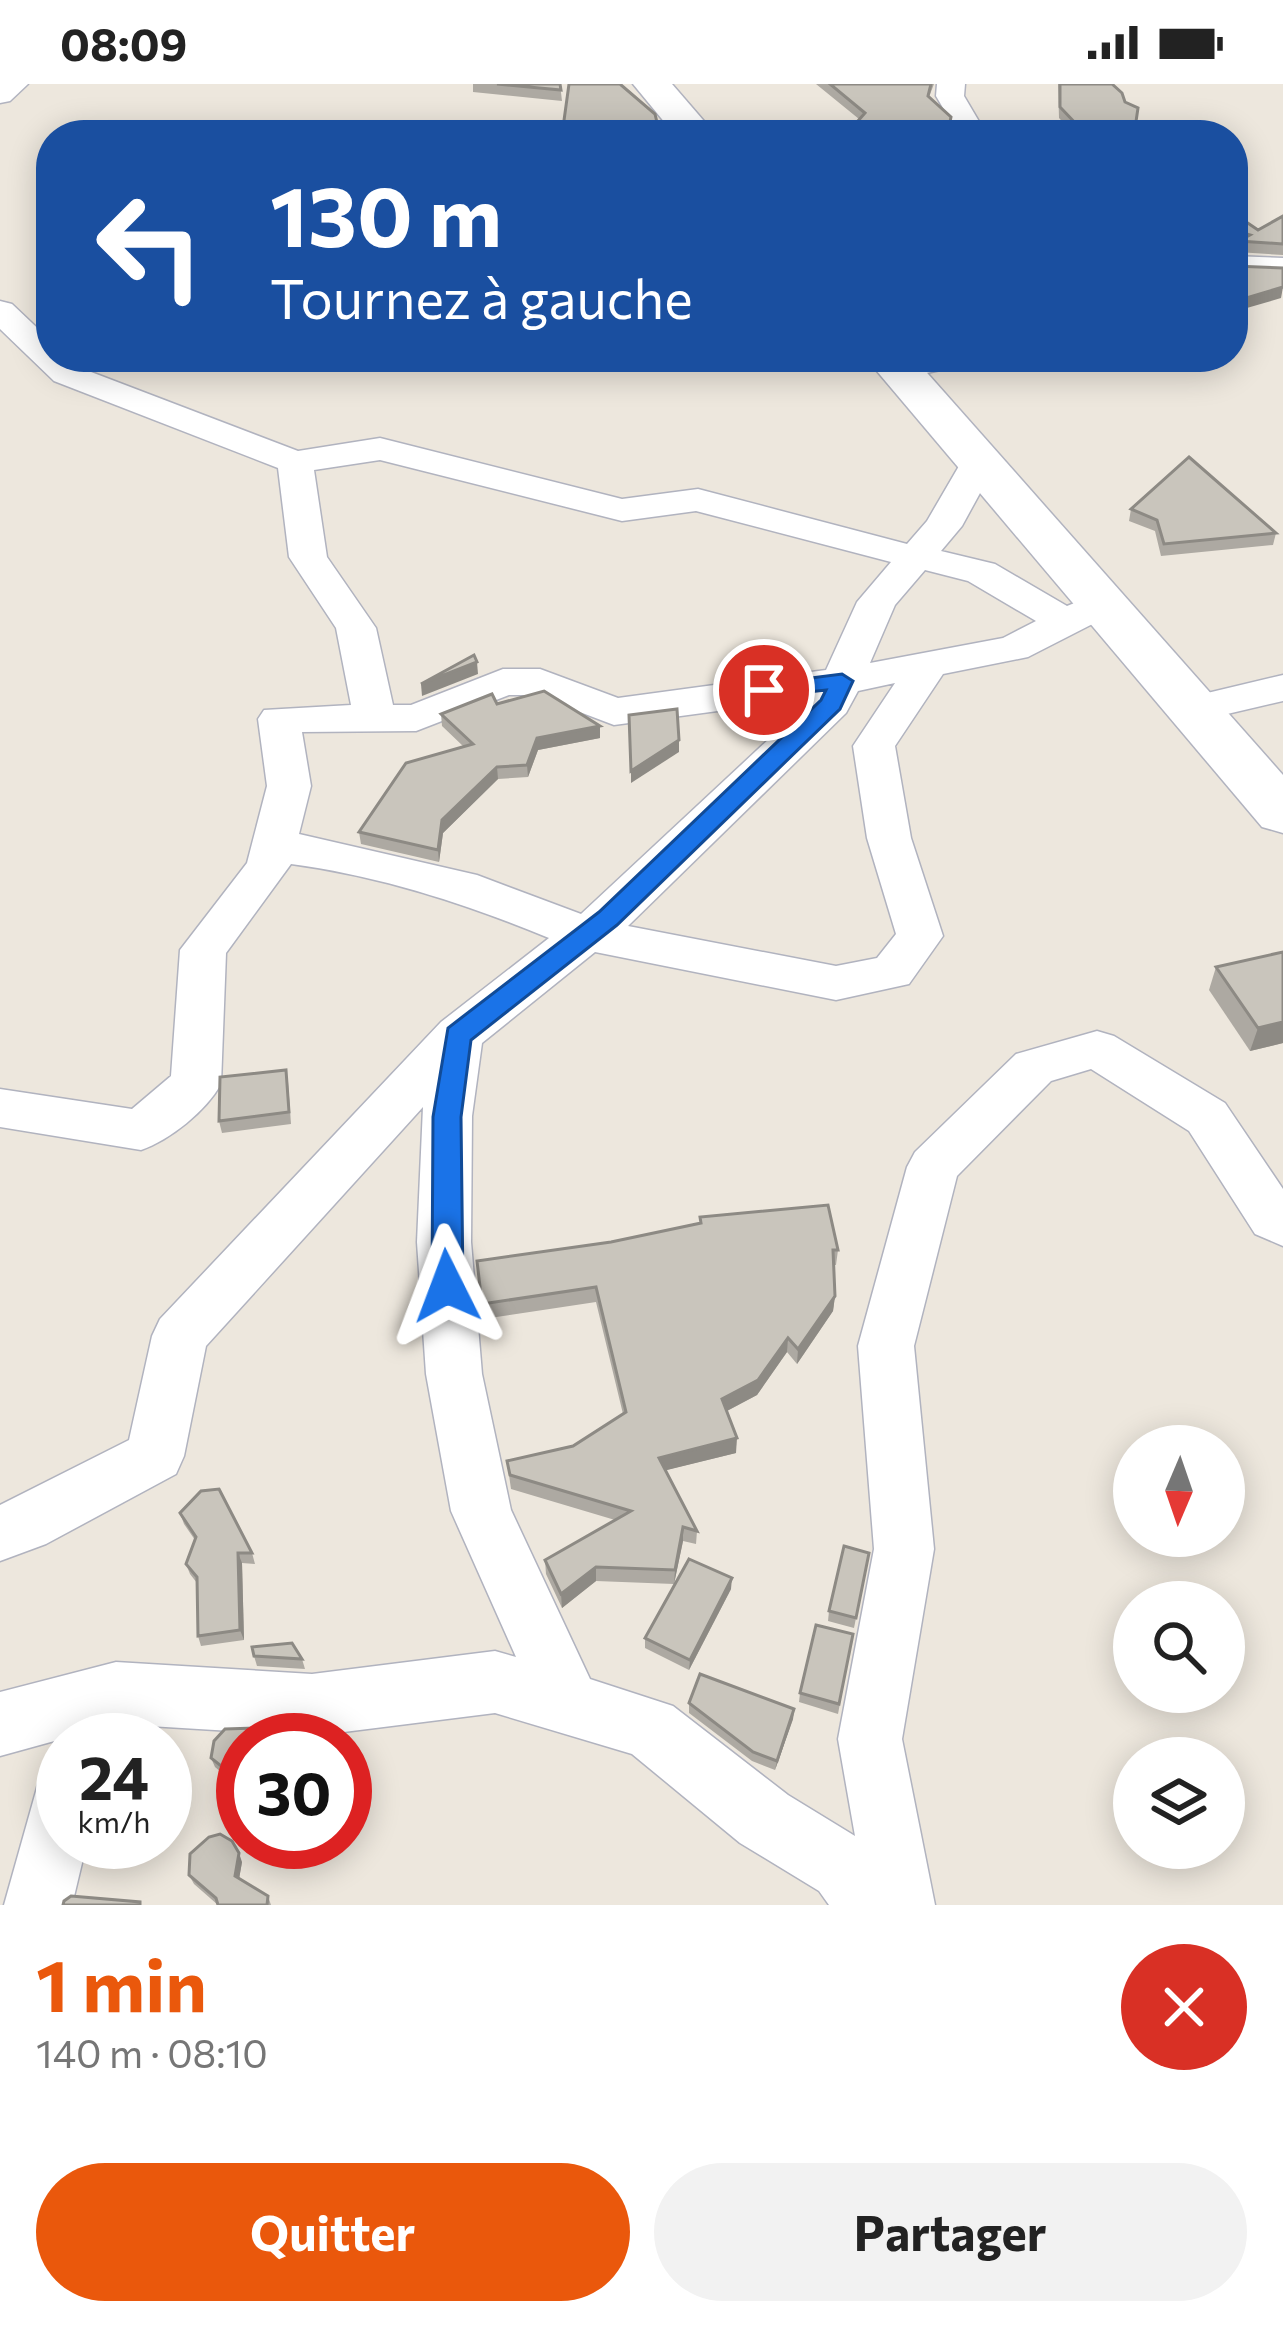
<!DOCTYPE html>
<html lang="fr">
<meta charset="utf-8">
<style>
body{margin:0;font-family:Commissioner,sans-serif;background:#f2f2f2;color:#222;height:100vh;display:flex;flex-direction:column;font-size:45px;white-space:nowrap}
*{box-sizing:border-box;margin:0}
p{font-size:39px;color:#767676}
.icon{flex:none;width:66px;height:66px;fill:none;stroke:currentColor;stroke-width:2;stroke-linecap:round;stroke-linejoin:round}
.map{position:relative;height:1821px;overflow:hidden}
.panel{display:flex;flex-direction:column;background:#fff;flex:1}
.panel>*{flex:none}
.banner{position:absolute;left:36px;top:36px;width:1212px;height:252px;border-radius:48px;box-shadow:0 6px 30px #0003;background:#1a4fa0;color:#fff;overflow:hidden}
.needle{width:78px;rotate:182deg}
.tools{position:absolute;left:1113px;top:1341px;display:grid;gap:24px}
.tools a{display:grid;place-items:center;width:132px;height:132px;border-radius:50%;background:#fff;box-shadow:0 6px 30px #0003;font-size:60px}
.speed{position:absolute;left:36px;top:1629px;display:flex;gap:24px;font-size:60px;font-weight:700;text-align:center}
.speed>*{display:grid;place-content:center;width:156px;height:156px;border-radius:50%;background:#fff;box-shadow:0 6px 30px #0003;line-height:1}
.speed small{font-size:30px;font-weight:400}
.speed .limit{border:18px solid #d22;background:#fff;color:#111}
.pin{position:absolute;display:grid;place-items:center;width:102px;height:102px;color:#fff;margin:-51px;border:6px solid #fff;border-radius:50%;box-shadow:0 3px 12px #0007}
.me{position:absolute;width:132px;margin:-66px;rotate:357deg;stroke-linejoin:round;filter:drop-shadow(0 0 9px #0008)}
.turn{display:flex;align-items:center;gap:42px;height:252px;padding:0 36px;font-size:54px}
.turn .icon{width:156px;height:156px;stroke-width:2.5}
.turn b{display:block;font-size:84px;line-height:102px}
.round{display:grid;place-items:center;flex:none;width:126px;height:126px;border-radius:63px;background:#f2f2f2}
.summary{display:flex;align-items:center;justify-content:space-between;height:204px;padding:0 36px}
h1{font-size:72px;font-weight:700;line-height:90px;color:#ea580c}
.button{display:flex;gap:24px;margin-top:auto;padding:24px 36px}
.button a{flex:1;height:138px;border-radius:72px;background:#ea580c;color:#fff;font-size:48px;font-weight:700;line-height:138px;text-align:center}
.button a+a{background:#f2f2f2;color:#222}
.status{display:flex;justify-content:space-between;align-items:center;height:84px;padding:0 60px;background:#fff;direction:ltr}
.status svg{height:33px;fill:currentColor}
.map>svg:first-child{display:block}
.lines{fill:none;stroke-linecap:round;stroke-linejoin:round}
.minor-casing{stroke:#b1b3bf;stroke-width:3}
.secondary-casing{stroke:#b1b3bf;stroke-width:3}
.minor{fill:#fff;fill-rule:evenodd}
.secondary{fill:#fff;fill-rule:evenodd}
.wall{fill:#ada9a2}
.shaded-wall{fill:#8d8a84}
.building{fill:#c9c5bc;stroke:#8d8a84;stroke-width:3}
.route{fill:#1a73e8;stroke:#114b97;stroke-width:3}
</style>
<div class="status"><b>08:09</b><svg viewBox="0 0 49 12"><path d="M0 12V9h3v3zM5 12V6h3v6zM10 12V3h3v9zM15 12V0h3v12zM26 1h20v11H26zM47 4h2v5h-2z"/></svg></div>
<div class="map">
<svg width="1283" height="1821" viewBox="0 0 1283 1821">
<rect width="100%" height="100%" fill="#ede7dd"/>
<g class="lines">
<defs>
<g id="minor">
<polygon points="0,0 28,0 10,17 0,19"/>
<polygon points="937,0 965,0 964,12 987,51 959,51 936,12"/>
<polygon points="1053,42 1064,45 1068,51 1039,51"/>
<polygon points="1233,172 1283,174 1283,192 1233,190"/>
<path d="M0 217 12 220 51 257V273H68L78 283 298 367 380 354 622 415 698 405 907 460 927 437 966 370H992L997 378 962 442 941 467 995 480 1067 522 1102 508 1116 512 1122 520 1116 528 1028 573 943 590 895 662 911 754 943 852 909 900 836 916 595 868 482 959 472 1032 471 1158 482 1290 511 1426 590 1595 673 1622 788 1711 855 1752 838 1655 874 1465 858 1262 907 1083 915 1068 1016 970 1097 947 1114 952 1225 1019 1283 1105V1162L1255 1150 1189 1047 1091 985 1051 997 957 1092 914 1262 934 1465 902 1655 935 1821H829L819 1807 740 1759 632 1670 495 1629 312 1652 116 1640 0 1672V1608L116 1578 312 1590 495 1567 516 1573 451 1427 426 1290 417 1158 423 1023 206 1262 184 1372 176 1390 46 1460 0 1477V1421L129 1356 152 1252 160 1235 441 938 549 854C466 820 381 792 291 780L226 869 221 1000C206 1027 170 1056 141 1066L0 1043V1005L132 1025 171 992 180 866 247 779 267 702 258 635 264 626 351 621 336 544 289 473 278 384 54 297 0 245ZM380 376 622 437 696 427 891 478 857 518 826 586 618 614 540 585H503L411 621H393L376 544 327 473 314 386ZM925 486 968 497 1036 537 1003 554 870 579 895 521ZM895 599 853 662 867 754 896 850 877 874 836 882 628 842 846 629 858 607ZM509 611H535L614 641 813 614 581 830 477 791 299 750 311 702 302 648 416 647Z"/>
<polygon points="907,273 974,273 969,280 898,295 886,292 881,285 886,278"/>
<polygon points="1283,591 1283,617 1193,638 1178,634 1172,625 1178,616"/>
<polygon points="63,1683 63,1758 87,1758 72,1821 4,1821 40,1693"/>
</g>
<g id="secondary">
<polygon points="633,0 672,0 716,51 675,51"/>
<polygon points="865,273 913,273 1283,691 1283,749 1262,743"/>
</g>
</defs>
<use href="#minor" class="minor-casing"/>
<use href="#secondary" class="secondary-casing"/>
<use href="#minor" class="minor"/>
<use href="#secondary" class="secondary"/>
</g>
<g class="wall">
<polygon points="473,0 560,0 562,17 473,8"/>
<polygon points="816,0 934,0 929,13 951,33 948,51 850,51 850,46 859,35"/>
<polygon points="1058,0 1112,0 1134,51 1075,51 1059,34"/>
<polygon points="1233,129 1258,146 1283,132 1283,171 1237,168 1238,159 1233,158"/>
<polygon points="1131,425 1276,449 1273,461 1161,472 1155,447 1129,437"/>
<polygon points="497,620 600,642 600,654 538,666 528,693 498,695 443,749 439,778 361,760 359,748 464,663 442,642 441,630"/>
<polygon points="1283,868 1283,959 1250,967 1209,906 1216,883"/>
<polygon points="288,998 291,1040 222,1049 219,1037"/>
<polygon points="700,1133 838,1166 836,1181 834,1181 835,1212 833,1227 797,1280 787,1268 757,1311 727,1327 736,1369 666,1386 697,1447 696,1460 683,1457 674,1500 596,1497 562,1524 546,1490 545,1476 615,1436 511,1405 507,1377 573,1362 623,1330 596,1218 483,1235 477,1177 611,1158 700,1139"/>
<polygon points="180,1429 252,1469 255,1480 242,1479 244,1556 201,1562 198,1552 197,1499 190,1490 186,1480 195,1456 184,1440"/>
<polygon points="869,1469 854,1544 828,1537 829,1527"/>
<polygon points="731,1505 689,1586 645,1564 645,1554"/>
<polygon points="853,1550 838,1630 799,1618 800,1609"/>
<polygon points="254,1572 302,1575 305,1585 257,1582"/>
<polygon points="689,1619 794,1625 793,1635 775,1686 752,1677 689,1629"/>
<polygon points="257,1644 261,1656 243,1656 243,1695 234,1699 215,1683 211,1674"/>
<polygon points="242,1778 239,1795 268,1812 271,1821 218,1821 194,1800 189,1791"/>
</g>
<g class="shaded-wall">
<polygon points="1283,203 1281,214 1233,228 1233,218"/>
<polygon points="477,578 478,590 422,612 421,600"/>
<polygon points="600,642 600,654 538,666 528,693 527,681 537,654"/>
<polygon points="679,656 679,668 631,699 631,687"/>
<polygon points="497,683 498,695 443,749 439,778 438,766 442,736"/>
<polygon points="1283,938 1283,959 1250,967 1258,944"/>
<polygon points="835,1212 833,1227 797,1280 798,1265"/>
<polygon points="788,1254 787,1268 757,1311 721,1330 722,1315"/>
<polygon points="737,1354 736,1369 659,1388 659,1374"/>
<polygon points="683,1443 683,1457 674,1500 675,1486"/>
<polygon points="238,1469 242,1479 244,1556 240,1546"/>
<polygon points="596,1483 596,1497 562,1524 561,1510"/>
<polygon points="732,1494 731,1505 689,1586 690,1576"/>
<polygon points="794,1625 793,1635 775,1686 777,1677"/>
<polygon points="243,1683 243,1695 234,1699 230,1689"/>
<polygon points="239,1769 242,1778 238,1801 235,1792"/>
</g>
<g class="building">
<polygon points="497,0 560,0 561,6"/>
<polygon points="569,0 620,0 655,30 660,51 562,51"/>
<polygon points="830,0 931,0 928,12 951,33 947,51 851,51 850,46 865,29"/>
<polygon points="1060,0 1112,0 1122,9 1125,18 1138,24 1134,51 1090,51 1081,45 1060,23"/>
<polygon points="1233,129 1258,146 1283,132 1283,160 1239,157 1250,151 1233,146"/>
<polygon points="1233,182 1283,184 1283,203 1233,218"/>
<polygon points="1189,373 1276,449 1164,460 1157,436 1131,425"/>
<polygon points="474,571 477,578 421,600"/>
<polygon points="544,607 600,642 537,654 527,681 497,683 442,736 438,766 359,748 406,679 473,660 441,630 492,610 497,620"/>
<polygon points="677,625 679,656 631,687 629,631"/>
<polygon points="1283,868 1283,938 1258,944 1216,883"/>
<polygon points="286,986 289,1028 219,1037 220,993"/>
<polygon points="828,1121 838,1166 833,1166 835,1212 798,1265 788,1254 758,1296 722,1315 737,1354 659,1374 697,1447 683,1443 675,1486 596,1483 561,1510 545,1476 631,1427 510,1391 507,1377 573,1362 626,1328 596,1203 482,1220 477,1177 611,1158 701,1139 700,1133"/>
<polygon points="219,1405 252,1469 238,1469 240,1546 198,1552 197,1493 186,1480 196,1453 180,1429 201,1407"/>
<polygon points="844,1462 869,1469 856,1534 829,1527"/>
<polygon points="689,1475 732,1494 690,1576 645,1554"/>
<polygon points="816,1541 853,1550 839,1620 800,1609"/>
<polygon points="292,1559 302,1575 254,1572 252,1563"/>
<polygon points="700,1590 794,1625 777,1677 753,1668 689,1619"/>
<polygon points="257,1644 259,1656 243,1656 243,1683 230,1689 211,1674 214,1657 225,1645"/>
<polygon points="220,1750 232,1757 239,1769 235,1792 268,1812 267,1821 218,1821 216,1814 189,1791 190,1770 209,1753"/>
<polygon points="71,1812 140,1818 140,1821 63,1821 64,1817"/>
</g>
<polygon class="route" points="842,590 853,597 840,625 617,841 471,956 461,1033 463,1202 458,1211 447,1215 436,1211 432,1202 433,1033 448,944 599,828 821,616 826,606 764,613 756,611 756,601"/>
</svg>
<div class="tools">
<a><svg class="needle" viewBox="-14 -14 28 28"><path d="M0-13l5 13h-10z" fill="#e53935"/><path d="M0 13l5-13h-10z" fill="#767676"/></svg></a>
<a><svg class="icon" aria-label="search" viewBox="0 0 24 24"><circle cx="10" cy="10" r="6"/><path d="M15 15l6 6"/></svg></a>
<a><svg class="icon" aria-label="layers" viewBox="0 0 24 24"><path d="M12 4l9 5-9 5-9-5zM3 14l9 5 9-5"/></svg></a>
</div>
<div class="speed"><div>24<small>km/h</small></div><div class="limit">30</div></div>
<div class="pin" style="left:764px;top:606px;background:#d93025"><svg class="icon" aria-label="arrive" viewBox="0 0 24 24"><path d="M6 21V4h12l-3 4 3 4H6"/></svg></div>
<svg class="me" style="left:447px;top:1202px" viewBox="-20 -20 40 40"><path d="M0-17L14 15 0 8-14 15z" fill="#1a73e8" stroke="#fff" stroke-width="4"/></svg>
<div class="banner">
<div class="turn"><svg class="icon" aria-label="left" viewBox="0 0 24 24"><path d="M17 20v-9H6M10 6l-5 5 5 5"/></svg><div><b>130 m</b>Tournez à gauche</div></div>
</div>
</div>
<section class="panel">
<div class="summary"><div><h1>1 min</h1><p>140 m · 08:10</p></div><a class="round" style="background:#d93025;color:#fff"><svg class="icon" aria-label="close" viewBox="0 0 24 24"><path d="M6 6l12 12M18 6L6 18"/></svg></a></div>
<div class="button"><a>Quitter</a><a>Partager</a></div>
</section>
